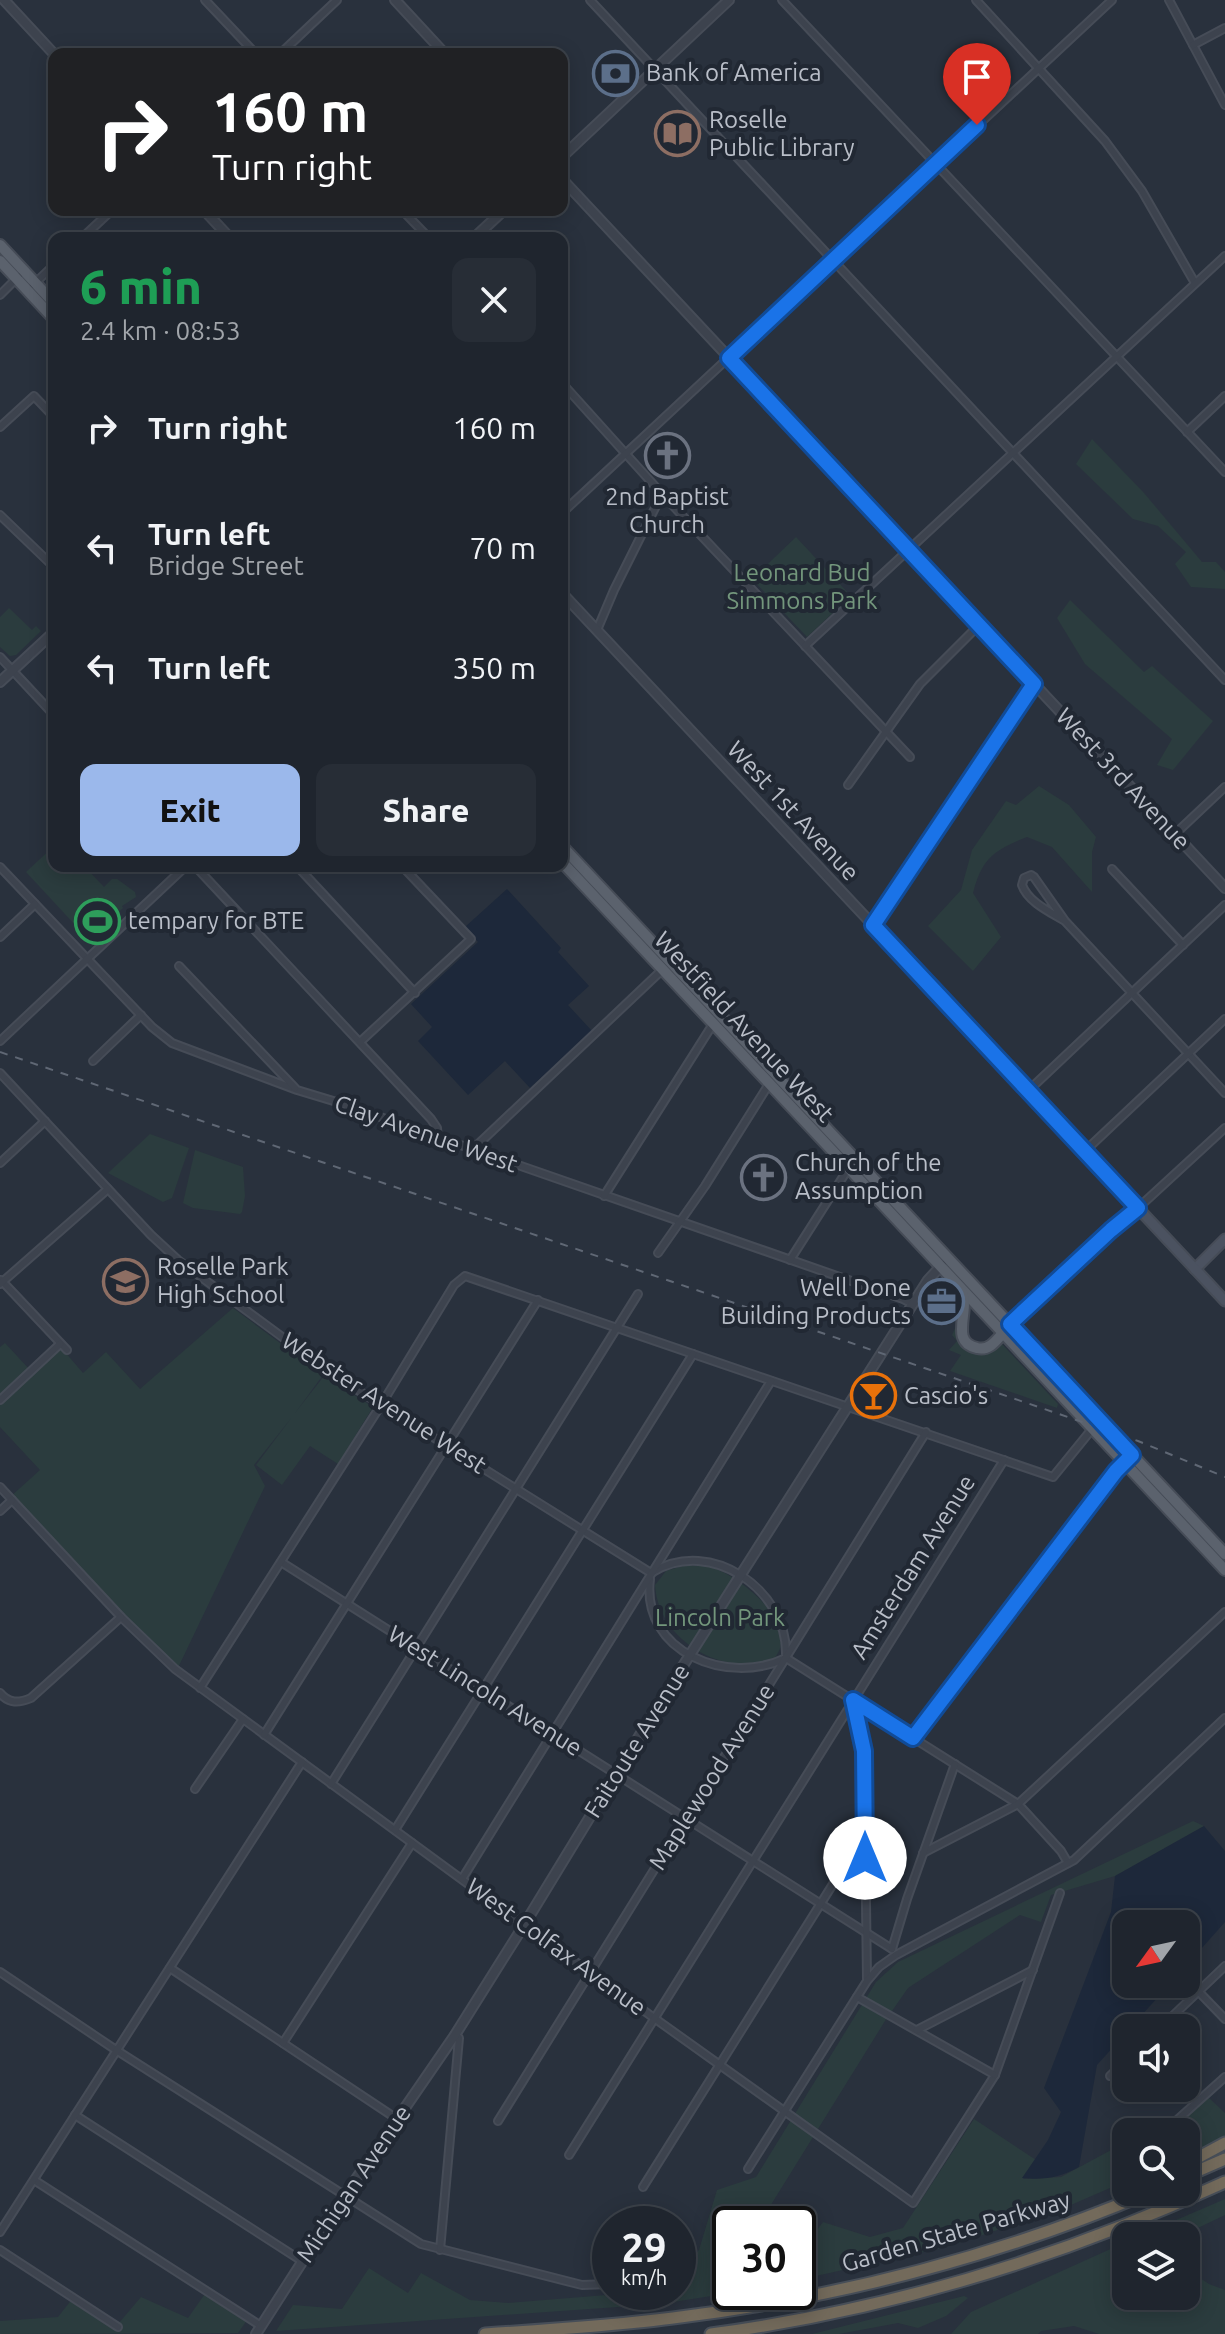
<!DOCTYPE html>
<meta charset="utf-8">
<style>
body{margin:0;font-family:Ubuntu,sans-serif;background:#272d36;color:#f1f3f6;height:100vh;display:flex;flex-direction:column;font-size:30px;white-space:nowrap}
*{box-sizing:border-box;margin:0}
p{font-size:26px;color:#a1a5aa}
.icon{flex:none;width:44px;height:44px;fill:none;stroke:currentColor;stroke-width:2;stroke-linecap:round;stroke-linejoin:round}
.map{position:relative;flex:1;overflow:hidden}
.drawer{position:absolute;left:48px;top:232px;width:520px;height:640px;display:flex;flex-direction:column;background:#1f252e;border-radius:16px;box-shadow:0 4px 20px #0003,0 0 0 2px #3c424a}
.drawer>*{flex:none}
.hud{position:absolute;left:48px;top:48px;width:520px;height:168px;border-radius:16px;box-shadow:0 4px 20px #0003,0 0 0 2px #3c424a;background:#202124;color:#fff;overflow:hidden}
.needle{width:52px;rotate:237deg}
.buttons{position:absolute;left:1112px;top:1910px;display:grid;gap:16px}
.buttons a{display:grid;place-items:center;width:88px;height:88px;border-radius:16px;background:#1f252e;box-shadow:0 4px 20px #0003,0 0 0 2px #3c424a;font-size:40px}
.speed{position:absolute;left:592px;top:2206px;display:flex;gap:16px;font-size:40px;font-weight:700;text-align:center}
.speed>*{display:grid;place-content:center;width:104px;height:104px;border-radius:50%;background:#1f252e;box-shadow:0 4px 20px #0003,0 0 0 2px #3c424a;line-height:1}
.speed small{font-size:20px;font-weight:400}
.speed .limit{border:4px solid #111;border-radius:12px;background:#fff;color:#111}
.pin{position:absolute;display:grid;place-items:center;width:68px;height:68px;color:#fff;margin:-82px -34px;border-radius:50% 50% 50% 0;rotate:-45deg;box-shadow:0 0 8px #0007}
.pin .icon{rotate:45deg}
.me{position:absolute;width:88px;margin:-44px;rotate:0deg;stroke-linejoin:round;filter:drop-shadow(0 0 6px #0008)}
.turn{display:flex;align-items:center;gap:28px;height:168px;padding:0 32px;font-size:36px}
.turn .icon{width:104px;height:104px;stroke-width:2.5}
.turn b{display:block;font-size:56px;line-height:68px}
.round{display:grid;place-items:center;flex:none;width:84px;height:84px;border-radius:16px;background:#272d36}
.headline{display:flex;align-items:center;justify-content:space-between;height:136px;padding:0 32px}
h1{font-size:48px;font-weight:800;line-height:60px;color:#1e9e55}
.action{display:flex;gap:16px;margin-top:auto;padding:16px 32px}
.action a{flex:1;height:92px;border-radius:16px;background:#9bb8eb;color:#111;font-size:32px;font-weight:800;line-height:92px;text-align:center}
.action a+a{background:#272d36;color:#f1f3f6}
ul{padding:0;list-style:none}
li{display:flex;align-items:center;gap:24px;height:120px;padding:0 32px}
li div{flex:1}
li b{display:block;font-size:30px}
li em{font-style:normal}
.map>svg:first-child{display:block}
.green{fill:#2b3c3e}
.water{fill:#1d283a}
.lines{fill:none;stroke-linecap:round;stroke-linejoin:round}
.minor-casing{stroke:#464c57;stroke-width:10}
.tertiary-casing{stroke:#464c57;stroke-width:12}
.secondary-casing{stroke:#464c57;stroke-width:13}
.primary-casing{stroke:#464c57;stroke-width:14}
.motorway-casing{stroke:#474e58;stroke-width:15}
.minor{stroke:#3d434e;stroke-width:6}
.tertiary{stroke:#3d434e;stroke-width:8}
.secondary{stroke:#4b5260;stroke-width:9}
.primary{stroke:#5b626d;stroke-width:10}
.motorway{stroke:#736a5b;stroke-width:11}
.rail{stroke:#5f6774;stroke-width:2;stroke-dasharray:8 8;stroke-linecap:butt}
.route-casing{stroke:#114b97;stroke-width:20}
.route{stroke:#1a73e8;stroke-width:14}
.labels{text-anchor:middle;stroke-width:8;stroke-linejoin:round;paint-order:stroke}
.poi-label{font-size:24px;fill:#b9bec8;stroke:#212833;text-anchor:start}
.park-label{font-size:24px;fill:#73967c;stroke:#212833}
.street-label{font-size:24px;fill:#b9bec8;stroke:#212833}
</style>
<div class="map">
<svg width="1225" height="2334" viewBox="0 0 1225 2334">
<rect width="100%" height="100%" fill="#29313d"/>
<g class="green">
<polygon points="1092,439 1144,493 1202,562 1216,562 1225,572 1225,589 1191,587 1175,564 1186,552 1158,526 1133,519 1076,464"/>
<polygon points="796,537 851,596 807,637 752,579"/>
<polygon points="1070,600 1144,672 1152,666 1213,721 1173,770 1157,765 1172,739 1085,664 1057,618"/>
<polygon points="9,608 32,630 36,626 41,631 16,655 10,656 0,647 0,617"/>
<path d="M1039 786 1069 805 1096 837 1092 852V892L1052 847 1027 837C994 850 982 858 973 893L1001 937 973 971 928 926 961 890 972 850 1006 801 1016 805Z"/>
<polygon points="54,846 54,866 84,866 104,887 112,879 117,879 135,892 136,897 122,906 123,908 89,940 26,872"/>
<polygon points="150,1134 189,1148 172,1198 163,1202 108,1173"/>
<polygon points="195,1150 243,1167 245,1196 242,1212 240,1214 193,1208 183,1203"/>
<polygon points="233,1308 323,1375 295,1413 324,1376 373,1407 338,1464 310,1446 282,1485 256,1465 292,1417 254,1465 265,1486 176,1672 9,1498 40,1470 0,1427 0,1347 5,1343 30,1370 58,1344 83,1373 106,1352 140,1389"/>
<path d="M956 1326C959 1353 981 1363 1002 1344L1058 1404 1057 1408 950 1371 961 1355 949 1350 957 1341 952 1335Z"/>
<path d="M686 1565C694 1566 703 1565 711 1567 738 1575 800 1623 776 1656 771 1664 763 1663 754 1664 708 1668 658 1634 655 1585L666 1571Z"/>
<polygon points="1193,1821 1204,1826 1115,1876 1051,1895 1041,1922 1020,1915 908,1988 885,2021 759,2224 730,2224 730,2292 737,2292 660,2304 276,2331 293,2305 342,2309 369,2268 408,2293 421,2273 470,2300 508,2303 643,2292 678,2292 678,2271 699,2250 717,2190 756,2177 876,1982 898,1962"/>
<polygon points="1209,2098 1225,2113 1225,2139 1186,2156 1186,2132 1145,2132"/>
<polygon points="974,2119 1036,2160 1023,2179 1061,2177 1126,2142 1126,2181 1064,2208 946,2247 798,2280 798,2255 823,2222 870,2237 903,2228"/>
<polygon points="1225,2199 1225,2215 1181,2236 1139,2236"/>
<polygon points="1126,2242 1126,2296 1186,2296 1186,2269 1209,2284 1225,2290 1225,2334 1099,2334 1074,2326 1041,2331 1038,2334 951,2334 971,2312"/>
<polygon points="207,2291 250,2316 238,2333 0,2334 0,2321 58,2317 73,2298 119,2323 141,2297 188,2318"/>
<polygon points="964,2296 968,2298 946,2316 918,2328 898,2323 839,2334 812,2334"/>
</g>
<g class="water">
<polygon points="507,889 561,948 558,952 589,986 568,1005 592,1031 530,1088 505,1061 468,1095 418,1041 432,1027 411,1004 478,942 465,927"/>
<path d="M1204 1826 1225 1851V1922L1186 1966V1924H1126V1984H1170L1130 2028H1126V2033L1097 2065 1079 2167C1058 2178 1046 2180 1022 2178L1048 2140 1061 2112 1044 2088 1111 1912 1115 1876Z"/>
</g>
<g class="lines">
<defs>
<g id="minor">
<polyline points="205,0 256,54"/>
<polyline points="590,0 1225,680"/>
<polyline points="782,0 1225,472"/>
<polyline points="976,0 1105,141 1142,191 1195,283"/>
<polyline points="1169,0 1225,105"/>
<polyline points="1193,45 1225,28"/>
<polyline points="280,54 337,0"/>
<polyline points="402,210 429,238"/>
<polyline points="82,238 112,210"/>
<polyline points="33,285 54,265"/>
<polyline points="0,295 19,276"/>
<polyline points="562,383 662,494 910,757"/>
<polyline points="0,427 34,396 54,417"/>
<polyline points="1187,432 1225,396"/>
<polyline points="562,513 1112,0"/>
<polyline points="0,515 54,567"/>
<polyline points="597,630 614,590 662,494"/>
<polyline points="805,646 1225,256"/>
<polyline points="0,657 54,715"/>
<polyline points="848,785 920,684 979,625"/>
<polyline points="1175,834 1225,787"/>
<polyline points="195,866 431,1119 437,1128 438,1138"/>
<polyline points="297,866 415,993"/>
<polyline points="0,867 152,1027 172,1043 297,1090 340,1103 903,1299 913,1304"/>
<polyline points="1112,869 1183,945"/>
<path d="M1065 921C1050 912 1028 902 1022 885L1024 878 1031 875 1034 877 1065 921 1225 1093"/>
<polyline points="873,925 1034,684"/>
<polyline points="0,937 35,904"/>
<polyline points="179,966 295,1088"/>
<polyline points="0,1041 186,866"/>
<polyline points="360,1042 471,939 402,866"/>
<polyline points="93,1061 141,1015"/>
<polyline points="0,1073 151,1235 178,1260 335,1376 651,1573"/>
<polyline points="1028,1091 1225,905"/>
<polyline points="472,1150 662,970"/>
<polyline points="1085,1151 1225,1019"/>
<polyline points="0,1163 45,1121"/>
<polyline points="604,1196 713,1024"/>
<polyline points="1138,1208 1225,1128"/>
<polyline points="658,1253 705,1186 769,1084"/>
<polyline points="790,1260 848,1169"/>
<polyline points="1,1280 67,1350"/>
<polyline points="0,1284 108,1189"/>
<polyline points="0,1400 60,1344"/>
<polyline points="0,1487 121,1617 175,1669 524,1925 913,2203 995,2075 1060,1893"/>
<polyline points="0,1511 12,1500"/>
<polyline points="281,1562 892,1949"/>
<path d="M653 1572C711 1537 787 1590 786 1654"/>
<path d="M650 1579C641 1653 728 1686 786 1658"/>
<polyline points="786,1658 1018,1804 1061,1851 1068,1863"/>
<polyline points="200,1688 381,1405 454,1285 465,1276 1053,1477 1092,1429"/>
<path d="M0 1693C9 1704 19 1703 31 1698L121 1617"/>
<polyline points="853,1700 864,1751 867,1979"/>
<polyline points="264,1735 538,1300"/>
<polyline points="913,1738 1124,1463"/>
<polyline points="331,1784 638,1294"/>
<polyline points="195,1789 243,1719"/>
<polyline points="395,1830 693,1354"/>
<polyline points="923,1853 1018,1804 1225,1612"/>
<polyline points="462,1879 771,1381"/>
<polyline points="892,1949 907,1899 955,1764"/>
<polyline points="170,1968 397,2119"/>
<polyline points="0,1972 116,2050 421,2244 582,2285 610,2284"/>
<polyline points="1198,1991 1225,2019"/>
<polyline points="857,1997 995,2075"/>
<polyline points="1160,2028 1225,1966"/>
<polyline points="917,2030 1033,1970"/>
<polyline points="283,2043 412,1843"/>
<polyline points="1110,2076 1126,2061"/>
<polyline points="75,2115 302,2261"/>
<polyline points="498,2121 926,1432"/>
<polyline points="1166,2130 1225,2077"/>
<polyline points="569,2155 1004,1460"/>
<polyline points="748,2169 867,1981 879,1967 896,1955 1074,1860 1225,1718"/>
<polyline points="34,2180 261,2326"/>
<polyline points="643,2187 865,1833"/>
<polyline points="0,2232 302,1762"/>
<polyline points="0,2250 118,2327"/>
<polyline points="440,2250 459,2038 455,2035"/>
</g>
<g id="tertiary">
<polyline points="4,0 54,54"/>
<polyline points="395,0 445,54"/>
<polyline points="562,157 729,0"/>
<polyline points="562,179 1225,888"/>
<polyline points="204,210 230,238"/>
<polyline points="474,238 504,210"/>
<polyline points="562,593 1138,1208"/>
<polyline points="0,682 54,632"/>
<polyline points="256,2334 345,2195 455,2035 524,1925 660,1702 928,1280 942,1265"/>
</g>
<g id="secondary">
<polyline points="1195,1269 1225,1239"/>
<polyline points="1005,1330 1111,1230 1138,1208 1225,1301"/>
</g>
<g id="primary">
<polyline points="0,245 54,303"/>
<polyline points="0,261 54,319"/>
<polyline points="562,846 1225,1554"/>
<polyline points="562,862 1225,1570"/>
<path d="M962 1292C970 1312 949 1342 977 1348 989 1351 996 1341 1003 1333"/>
</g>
<g id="motorway">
<polyline points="1186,2164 1225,2143"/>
<polyline points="1186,2176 1225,2159"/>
<path d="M485 2334C548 2330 611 2326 673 2318 836 2298 999 2256 1150 2192"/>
<path d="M711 2334C888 2310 1063 2257 1225 2182"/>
</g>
</defs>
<use href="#minor" class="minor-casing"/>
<use href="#tertiary" class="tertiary-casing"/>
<use href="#secondary" class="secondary-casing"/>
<use href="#primary" class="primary-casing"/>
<use href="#motorway" class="motorway-casing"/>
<use href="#minor" class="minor"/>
<use href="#tertiary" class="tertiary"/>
<use href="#secondary" class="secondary"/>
<use href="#primary" class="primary"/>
<use href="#motorway" class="motorway"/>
<polyline class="rail" points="0,1052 1138,1441 1225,1477"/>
</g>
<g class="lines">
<defs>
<polyline id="route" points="865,1858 864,1751 853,1700 913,1738 1116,1471 1132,1455 1010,1324 1111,1230 1138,1208 873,925 1034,684 729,358 977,125"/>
</defs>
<use href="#route" class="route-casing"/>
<use href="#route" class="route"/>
</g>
<defs>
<symbol id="bank-ring" viewBox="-11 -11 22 22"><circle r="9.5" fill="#212833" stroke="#5c6f8a" stroke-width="1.5"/><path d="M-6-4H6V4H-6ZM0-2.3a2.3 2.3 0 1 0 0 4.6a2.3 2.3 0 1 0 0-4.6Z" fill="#5c6f8a"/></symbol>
<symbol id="library-ring" viewBox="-11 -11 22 22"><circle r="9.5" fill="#212833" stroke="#8d6e63" stroke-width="1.5"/><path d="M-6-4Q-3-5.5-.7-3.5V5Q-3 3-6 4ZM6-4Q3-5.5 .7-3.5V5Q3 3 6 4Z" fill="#8d6e63"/></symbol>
<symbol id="church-ring" viewBox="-11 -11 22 22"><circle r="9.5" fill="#212833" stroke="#6b7280" stroke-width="1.5"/><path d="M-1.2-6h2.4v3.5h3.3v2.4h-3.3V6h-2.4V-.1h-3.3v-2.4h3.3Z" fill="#6b7280"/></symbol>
<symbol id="stadium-ring" viewBox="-11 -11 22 22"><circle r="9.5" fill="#212833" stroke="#2e9e5b" stroke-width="1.5"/><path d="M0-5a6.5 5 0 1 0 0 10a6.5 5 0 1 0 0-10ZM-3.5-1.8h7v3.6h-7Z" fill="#2e9e5b"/></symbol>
<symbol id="school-ring" viewBox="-11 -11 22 22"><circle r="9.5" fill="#212833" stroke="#8d6e63" stroke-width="1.5"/><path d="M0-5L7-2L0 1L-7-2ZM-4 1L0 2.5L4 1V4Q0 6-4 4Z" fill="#8d6e63"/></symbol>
<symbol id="office-ring" viewBox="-11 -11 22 22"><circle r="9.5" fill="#212833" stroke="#5c6f8a" stroke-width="1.5"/><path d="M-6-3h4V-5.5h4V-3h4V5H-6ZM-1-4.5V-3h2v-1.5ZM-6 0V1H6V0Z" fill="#5c6f8a"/></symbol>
<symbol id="bar-ring" viewBox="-11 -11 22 22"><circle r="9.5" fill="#212833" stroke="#e8710a" stroke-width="1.5"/><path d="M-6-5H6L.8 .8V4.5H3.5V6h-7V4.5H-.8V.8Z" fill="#e8710a"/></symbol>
</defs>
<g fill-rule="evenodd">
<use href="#bank-ring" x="590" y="48" width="51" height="51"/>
<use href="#library-ring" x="652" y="108" width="51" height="51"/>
<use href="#church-ring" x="642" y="430" width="51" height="51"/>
<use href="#stadium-ring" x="72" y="896" width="51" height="51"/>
<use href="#church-ring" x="738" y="1152" width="51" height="51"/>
<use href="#school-ring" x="100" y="1256" width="51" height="51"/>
<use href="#office-ring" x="916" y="1276" width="51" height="51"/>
<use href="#bar-ring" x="848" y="1370" width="51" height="51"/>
</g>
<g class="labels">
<g class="poi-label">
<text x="646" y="81">Bank of America</text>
<text x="709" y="128">Roselle<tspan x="709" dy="28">Public Library</tspan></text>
<text x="667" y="505" text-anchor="middle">2nd Baptist<tspan x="667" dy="28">Church</tspan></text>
<text x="128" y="929">tempary for BTE</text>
<text x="795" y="1171">Church of the<tspan x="795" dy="28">Assumption</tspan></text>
<text x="157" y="1275">Roselle Park<tspan x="157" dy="28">High School</tspan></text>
<text x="911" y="1296" text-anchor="end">Well Done<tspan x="911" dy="28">Building Products</tspan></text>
<text x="904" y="1404">Cascio's</text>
</g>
<g class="park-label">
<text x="802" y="581">Leonard Bud<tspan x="802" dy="28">Simmons Park</tspan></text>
<text x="720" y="1626">Lincoln Park</text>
</g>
<g class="street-label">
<text transform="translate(1123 779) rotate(47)" y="8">West 3rd Avenue</text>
<text transform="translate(793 811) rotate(47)" y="8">West 1st Avenue</text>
<text transform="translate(744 1027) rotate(47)" y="8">Westfield Avenue West</text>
<text transform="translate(426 1134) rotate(19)" y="8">Clay Avenue West</text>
<text transform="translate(384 1403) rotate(33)" y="8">Webster Avenue West</text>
<text transform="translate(913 1567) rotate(-58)" y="8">Amsterdam Avenue</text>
<text transform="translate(485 1691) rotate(32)" y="8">West Lincoln Avenue</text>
<text transform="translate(637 1741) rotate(-58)" y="8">Faitoute Avenue</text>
<text transform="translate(712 1777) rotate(-58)" y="8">Maplewood Avenue</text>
<text transform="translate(556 1947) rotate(36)" y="8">West Colfax Avenue</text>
<text transform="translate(354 2184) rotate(-56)" y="8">Michigan Avenue</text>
<text transform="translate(956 2232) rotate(-16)" y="8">Garden State Parkway</text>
</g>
</g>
</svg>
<div class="buttons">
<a><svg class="needle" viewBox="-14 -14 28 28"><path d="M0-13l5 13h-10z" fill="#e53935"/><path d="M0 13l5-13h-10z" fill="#a1a5aa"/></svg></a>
<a><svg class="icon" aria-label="sound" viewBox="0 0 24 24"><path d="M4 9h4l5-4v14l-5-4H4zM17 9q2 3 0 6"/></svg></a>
<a><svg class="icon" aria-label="search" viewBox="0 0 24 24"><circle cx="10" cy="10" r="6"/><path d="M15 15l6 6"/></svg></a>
<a><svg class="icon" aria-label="layers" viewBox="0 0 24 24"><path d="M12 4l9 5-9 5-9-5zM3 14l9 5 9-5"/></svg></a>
</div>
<div class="speed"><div>29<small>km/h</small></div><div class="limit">30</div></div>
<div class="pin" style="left:977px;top:125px;background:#d93025"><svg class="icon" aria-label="arrive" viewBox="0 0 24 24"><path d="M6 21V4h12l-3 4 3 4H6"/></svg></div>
<svg class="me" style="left:865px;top:1858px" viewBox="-20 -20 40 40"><circle r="19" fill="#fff"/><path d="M0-13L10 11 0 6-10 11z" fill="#1a73e8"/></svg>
<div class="hud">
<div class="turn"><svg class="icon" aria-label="right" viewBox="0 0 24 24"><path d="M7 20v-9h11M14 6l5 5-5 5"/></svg><div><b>160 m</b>Turn right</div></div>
</div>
<section class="drawer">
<div class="headline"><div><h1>6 min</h1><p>2.4 km · 08:53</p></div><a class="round"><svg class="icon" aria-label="close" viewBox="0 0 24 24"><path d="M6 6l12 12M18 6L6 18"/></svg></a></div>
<ul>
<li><svg class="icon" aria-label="right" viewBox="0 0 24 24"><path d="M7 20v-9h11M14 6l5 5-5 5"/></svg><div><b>Turn right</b></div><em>160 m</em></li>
<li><svg class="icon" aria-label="left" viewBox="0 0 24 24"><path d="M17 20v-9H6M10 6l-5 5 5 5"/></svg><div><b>Turn left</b><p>Bridge Street</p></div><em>70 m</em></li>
<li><svg class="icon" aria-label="left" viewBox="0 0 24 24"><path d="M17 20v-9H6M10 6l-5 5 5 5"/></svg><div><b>Turn left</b></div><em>350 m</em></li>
</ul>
<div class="action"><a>Exit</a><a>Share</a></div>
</section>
</div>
